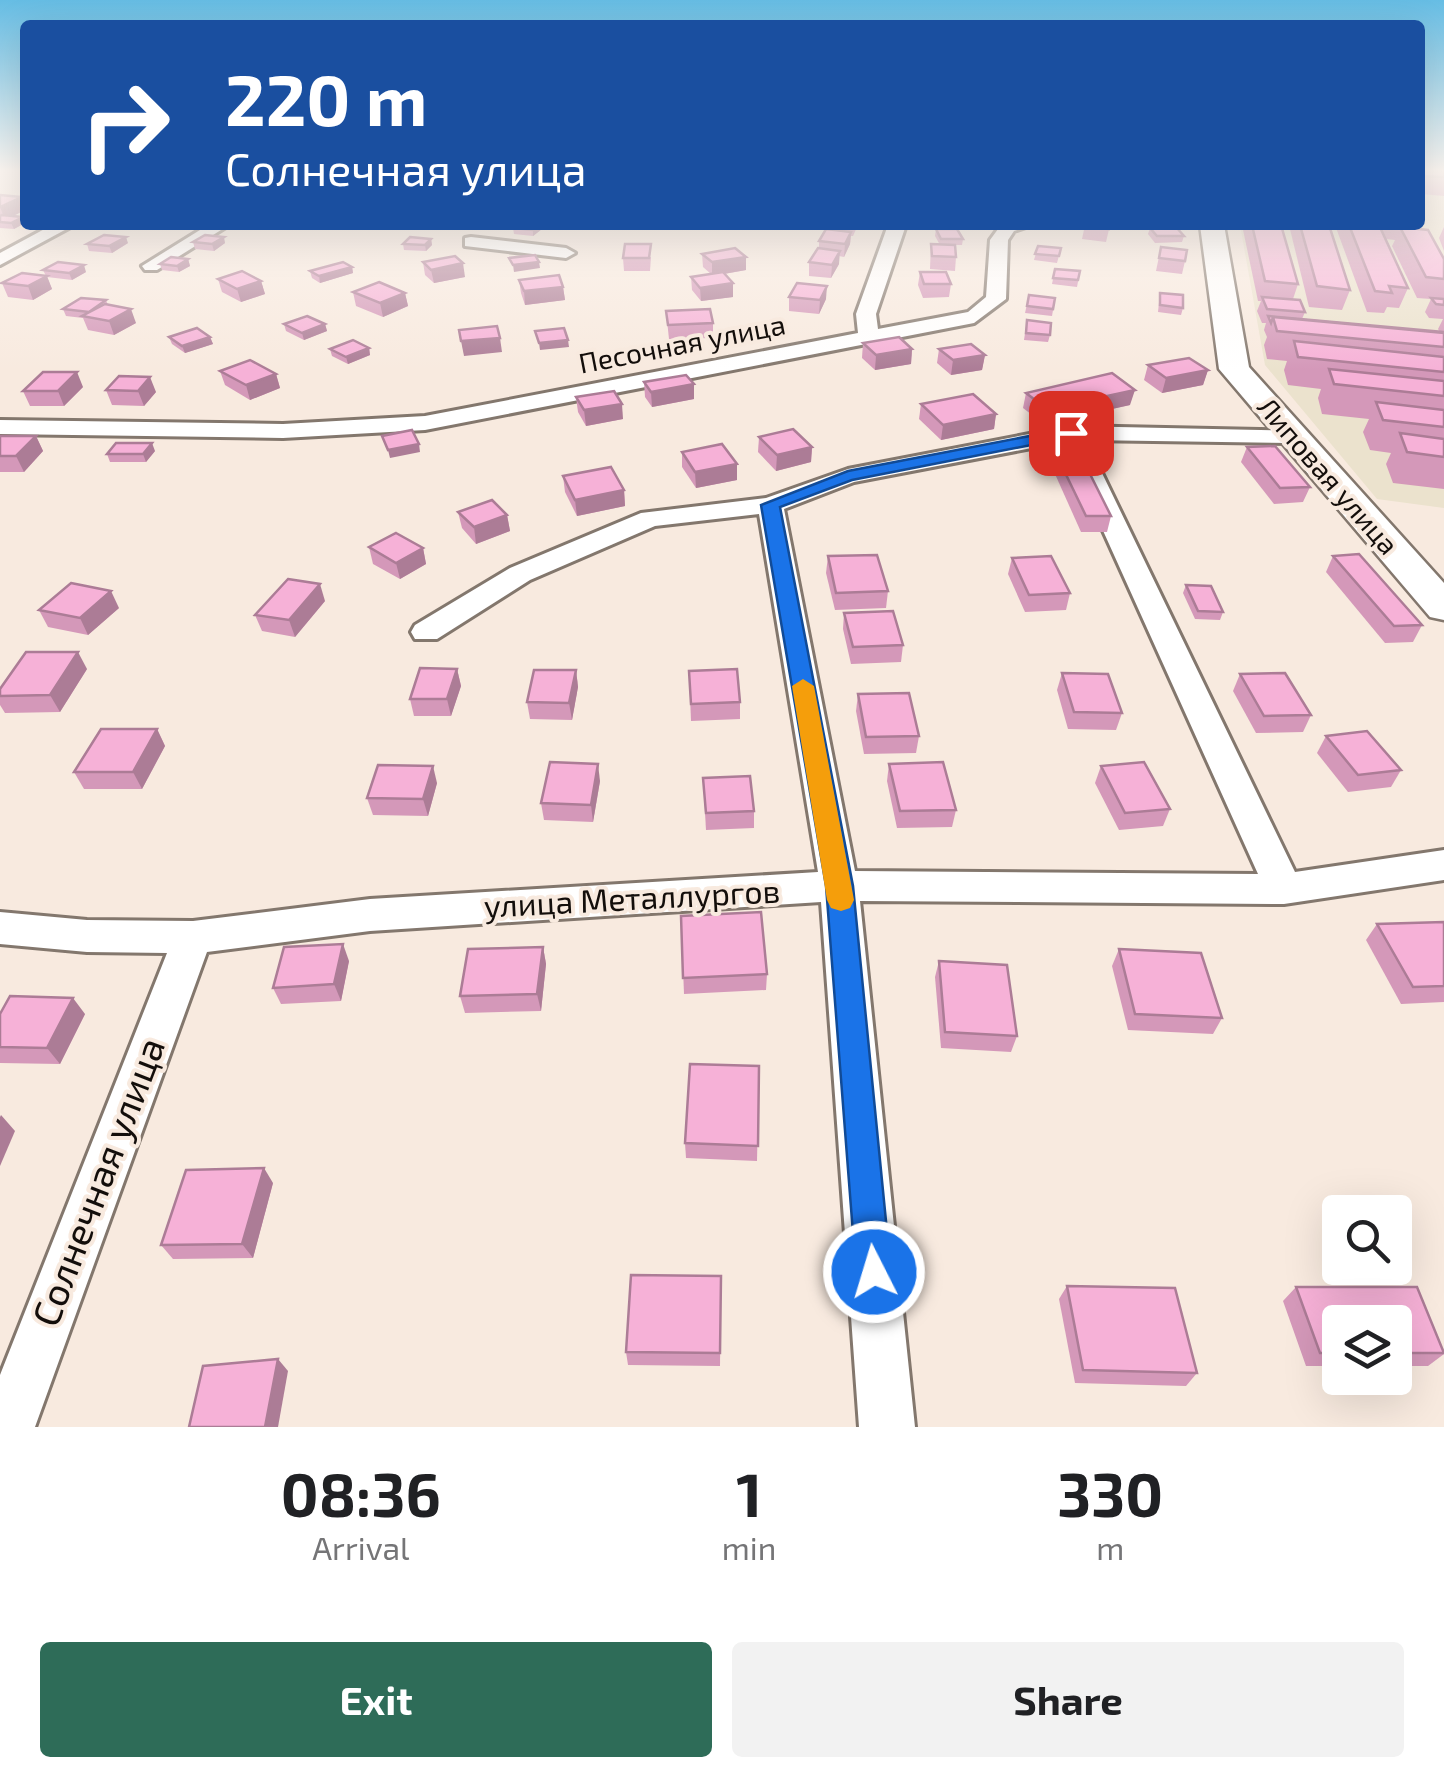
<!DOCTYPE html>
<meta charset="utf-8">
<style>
body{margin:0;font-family:"Exo 2",sans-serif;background:#f2f2f2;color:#202124;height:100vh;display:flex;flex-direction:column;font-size:38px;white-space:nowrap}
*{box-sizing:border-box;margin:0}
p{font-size:32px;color:#757577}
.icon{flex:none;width:55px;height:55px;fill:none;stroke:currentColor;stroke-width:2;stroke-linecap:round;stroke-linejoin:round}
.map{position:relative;height:1427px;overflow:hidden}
.sheet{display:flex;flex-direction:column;background:#fff;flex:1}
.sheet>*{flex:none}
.guide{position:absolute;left:20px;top:20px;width:1405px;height:210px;border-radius:10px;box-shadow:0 10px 40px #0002;background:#1a4fa0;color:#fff;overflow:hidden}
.controls{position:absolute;left:1322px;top:1195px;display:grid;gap:20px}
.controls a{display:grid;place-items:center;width:90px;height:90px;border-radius:10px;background:#fff;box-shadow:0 10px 40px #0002;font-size:50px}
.pin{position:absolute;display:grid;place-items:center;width:85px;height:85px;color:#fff;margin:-42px;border-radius:20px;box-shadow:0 5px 15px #0006}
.me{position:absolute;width:110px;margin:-55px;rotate:355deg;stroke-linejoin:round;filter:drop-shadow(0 0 8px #0008)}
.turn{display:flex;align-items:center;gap:35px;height:210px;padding:0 40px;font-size:45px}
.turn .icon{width:130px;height:130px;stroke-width:2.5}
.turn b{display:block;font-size:70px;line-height:85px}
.eta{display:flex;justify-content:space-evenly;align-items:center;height:170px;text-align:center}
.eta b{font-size:60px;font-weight:700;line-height:70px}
.primary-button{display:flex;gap:20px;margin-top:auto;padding:20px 40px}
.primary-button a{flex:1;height:115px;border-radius:10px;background:#2e6c58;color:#fff;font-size:40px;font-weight:700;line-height:115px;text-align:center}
.primary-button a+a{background:#f2f2f2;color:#202124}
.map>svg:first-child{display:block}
.industrial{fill:#ebe2cd}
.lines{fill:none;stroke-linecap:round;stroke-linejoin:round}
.minor-casing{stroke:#83776d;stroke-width:6}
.secondary-casing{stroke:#83776d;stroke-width:5}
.minor{fill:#fff;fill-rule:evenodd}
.secondary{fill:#fff;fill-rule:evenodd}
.wall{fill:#d498b9}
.shaded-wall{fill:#ac7c96}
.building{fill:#f6b1d7;stroke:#ac7c96;stroke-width:2.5}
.route{fill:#1a73e8;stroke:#114b97;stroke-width:2.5}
.slow{fill:#f59e0b}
.labels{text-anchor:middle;stroke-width:8;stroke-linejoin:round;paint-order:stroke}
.far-street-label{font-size:28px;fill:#130e0b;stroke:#f8eadf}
.street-label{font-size:32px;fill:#130e0b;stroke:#f8eadf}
.near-street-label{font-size:38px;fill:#130e0b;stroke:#f8eadf}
</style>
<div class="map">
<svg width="1444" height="1427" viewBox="0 0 1444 1427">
<rect width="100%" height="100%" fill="#f8eadf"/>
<polygon class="industrial" points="1420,171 1444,171 1444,508 1377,499 1265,365 1240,225 1420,225"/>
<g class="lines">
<defs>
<g id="minor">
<polygon points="52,225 74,225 0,265 0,253"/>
<polygon points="208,225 229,225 157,270 145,270 142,266"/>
<polygon points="888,225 906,225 876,314 878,329 968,312 986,297 990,240 1001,225 1032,225 1014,231 1008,240 1006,299 974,323 425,430 283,438 0,434 0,420 283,424 425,416 858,333 856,314"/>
<polygon points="471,237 566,248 575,253 566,258 465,246 465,238"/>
<path d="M1071 426 1301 431 1305 436 1293 443 1086 440 1295 872 1444 850V880L1284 904 860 901 915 1427H859L821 902 370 931 207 952 35 1427H0V1375L167 953 87 952 0 944V912L87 920 193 921 370 899 818 872 759 514 655 526 530 580 437 639H415L411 632 415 625 510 568 641 513 766 498 848 469ZM1063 442 1258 874 855 871 784 509 854 482Z"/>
</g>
<polygon id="secondary" points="1200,225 1224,225 1249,367 1444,583 1444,620 1430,617 1219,369"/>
</defs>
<use href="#minor" class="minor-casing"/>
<use href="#secondary" class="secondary-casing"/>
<use href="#minor" class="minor"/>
<use href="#secondary" class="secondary"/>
</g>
<g class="wall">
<polygon points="1420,171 1444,171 1444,196 1420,194"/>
<polygon points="0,195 22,197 25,210 13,216 23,217 25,223 14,229 0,228"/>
<polygon points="230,225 259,225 253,229 230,227"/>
<polygon points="434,225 460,225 456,229 434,227"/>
<polygon points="516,225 541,225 542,229 533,236 514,234 513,228"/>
<polygon points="829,225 858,225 853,236 851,236 850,244 844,257 839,256 839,264 831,278 809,276 809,262 819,248 819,241 829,229"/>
<polygon points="1085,225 1110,225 1106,242 1082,239"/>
<polygon points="1242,225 1281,225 1298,284 1293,299 1305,312 1302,319 1440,332 1438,329 1443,319 1429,318 1425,312 1431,299 1417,298 1392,246 1395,240 1386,239 1408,288 1399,308 1387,307 1384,313 1367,312 1335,225 1400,225 1444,259 1444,489 1393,483 1386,464 1391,453 1370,450 1363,432 1369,419 1322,414 1318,398 1321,389 1288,385 1284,370 1287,361 1267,359 1264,345 1267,337 1264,330 1266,323 1262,323 1257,311 1261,301 1258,301"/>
<polygon points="1289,225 1329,225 1350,290 1342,310 1309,307"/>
<polygon points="1444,227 1444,251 1439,238"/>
<polygon points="1150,228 1184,236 1182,242 1155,243 1148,234"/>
<polygon points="936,229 963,239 962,245 955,245 956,257 955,271 930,269 931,244 940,245 935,236"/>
<polygon points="431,239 432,245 426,251 404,250 403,244"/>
<polygon points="193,242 225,243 214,251 195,249"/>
<polygon points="128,243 112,253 89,251 87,244"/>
<polygon points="1038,246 1061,248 1057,263 1034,260"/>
<polygon points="1161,247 1185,261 1182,274 1156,271"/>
<polygon points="702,254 746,270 724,274 733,297 701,301 692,290 691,277 711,274 703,267"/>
<polygon points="651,257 650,271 624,271 623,258"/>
<polygon points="188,259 190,266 179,272 162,270 160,264"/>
<polygon points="423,262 465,277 434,283 425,275"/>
<polygon points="352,267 353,273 320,283 312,278 310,271"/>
<polygon points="1055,269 1080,271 1077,287 1052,284"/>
<polygon points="43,270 86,272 72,280 47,277 52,289 33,300 8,297 2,283 46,276"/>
<polygon points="920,272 951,284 949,297 923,298 918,285"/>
<polygon points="218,279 261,281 265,294 241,302 222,292"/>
<polygon points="519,280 563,287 565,300 525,305 521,293"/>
<polygon points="353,292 405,293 408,306 383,317 356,306"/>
<polygon points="1160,293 1183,308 1181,315 1158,312"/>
<polygon points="1029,295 1055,298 1052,316 1025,313"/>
<polygon points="789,297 826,299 819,314 789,311"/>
<polygon points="106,300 108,305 136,323 114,335 88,330 83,318 66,316 63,309"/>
<polygon points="666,311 713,323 713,338 669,339"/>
<polygon points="1027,320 1050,335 1048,342 1024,340"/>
<polygon points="284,324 325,324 327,331 304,340 286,331"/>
<polygon points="169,337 210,337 213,344 185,353 172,344"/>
<polygon points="863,343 912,349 911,364 875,370 862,358"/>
<polygon points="369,348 370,355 348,364 332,356 330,349"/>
<polygon points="939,349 985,355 982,370 951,375 937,363"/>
<polygon points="1148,365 1208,370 1203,385 1162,393 1144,380"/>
<polygon points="220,371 276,374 280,388 250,400 225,385"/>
<polygon points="644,382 694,399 652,407 645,397"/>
<polygon points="83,387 64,406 30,406 23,391"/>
<polygon points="106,390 156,392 144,406 112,405"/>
<polygon points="1026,393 1130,405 1044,424 1023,408"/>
<polygon points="576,397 623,419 586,426 578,412"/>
<polygon points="921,404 996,414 994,429 941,440 919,419"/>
<polygon points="0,436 36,436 43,451 24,472 0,472"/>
<polygon points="759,437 812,447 811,462 776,471 758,452"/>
<polygon points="1247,447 1310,487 1303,502 1274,504 1241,462"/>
<polygon points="155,451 146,462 110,462 107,454"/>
<polygon points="682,452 737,480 696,488 682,467"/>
<polygon points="1058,458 1111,516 1107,532 1081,532 1055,474"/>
<polygon points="563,476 624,490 625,506 577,516 565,492"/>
<polygon points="458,512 507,515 510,531 476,544 462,528"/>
<polygon points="369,547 423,548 426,564 400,579 373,564"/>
<polygon points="828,556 888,591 886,608 835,610 826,573"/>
<polygon points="1333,556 1422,625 1413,642 1385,643 1326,572"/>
<polygon points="1012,558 1070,593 1066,610 1025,612 1008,574"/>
<polygon points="1186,585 1223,612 1220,620 1195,619 1183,593"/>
<polygon points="325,601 295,637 262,631 255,615"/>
<polygon points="119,608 88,635 48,627 39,610"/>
<polygon points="844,613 903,645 901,662 851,664 843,629"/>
<polygon points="87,669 60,712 5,713 0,705 0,689"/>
<polygon points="457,669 461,686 451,716 414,716 410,699"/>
<polygon points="576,670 578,687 572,720 530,719 527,702"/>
<polygon points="689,671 740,702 740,719 691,721"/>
<polygon points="1062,673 1122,713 1116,730 1068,729 1057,690"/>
<polygon points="1240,674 1311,715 1303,732 1256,733 1233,691"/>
<polygon points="858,694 919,736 916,753 864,754 856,711"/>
<polygon points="157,729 165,746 142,789 84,789 74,772"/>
<polygon points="1326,736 1401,770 1391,787 1348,792 1317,753"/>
<polygon points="889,764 956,810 952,827 897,828 887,781"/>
<polygon points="1101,766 1170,809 1163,826 1119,830 1095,783"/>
<polygon points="703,778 754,811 754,828 706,830"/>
<polygon points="600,781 593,822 544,820 541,803"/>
<polygon points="437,783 428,816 373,815 367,798"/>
<polygon points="681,916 767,974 766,990 684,994"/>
<polygon points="1444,922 1444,1002 1401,1004 1366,940 1377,924"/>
<polygon points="543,947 546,964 541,1011 465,1013 460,996"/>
<polygon points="1119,949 1222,1018 1213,1034 1128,1030 1112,966"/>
<polygon points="349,961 341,1001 281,1004 273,988"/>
<polygon points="939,961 1017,1036 1011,1052 941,1048 935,977"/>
<polygon points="0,1014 85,1014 60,1064 0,1063"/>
<polygon points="759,1066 757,1161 686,1158 685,1143"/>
<polygon points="273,1183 253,1258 173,1259 161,1245"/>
<polygon points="721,1276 720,1366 628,1365 626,1352"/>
<polygon points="1067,1286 1197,1373 1186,1386 1075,1383 1059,1299"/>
<polygon points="1296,1287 1417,1287 1444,1354 1428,1366 1395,1366 1395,1322 1340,1322 1340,1366 1306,1366 1283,1301"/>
</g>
<g class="shaded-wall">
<polygon points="22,197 25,210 5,220 0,207"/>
<polygon points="23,217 25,223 14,229 11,223"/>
<polygon points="538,225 541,225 542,229 533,236 533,230"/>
<polygon points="851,232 850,244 844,257 845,244"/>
<polygon points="126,237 128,243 112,253 109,246"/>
<polygon points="224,237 225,243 214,251 212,244"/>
<polygon points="431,239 432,245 426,251 425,245"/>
<polygon points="840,251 839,264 831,278 832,265"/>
<polygon points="746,257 746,270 712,276 712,262"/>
<polygon points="188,259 190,266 179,272 177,266"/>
<polygon points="539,262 540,268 514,272 513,265"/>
<polygon points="463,263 465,277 434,283 431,270"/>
<polygon points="84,265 86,272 72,280 69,273"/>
<polygon points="352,267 353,273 320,283 319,276"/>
<polygon points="47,276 52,289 33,300 28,286"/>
<polygon points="261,281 265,294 241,302 237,289"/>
<polygon points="733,283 733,297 701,301 700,288"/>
<polygon points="827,286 826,299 819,314 820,300"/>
<polygon points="563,287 565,300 525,305 524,291"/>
<polygon points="405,293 408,306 383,317 380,303"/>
<polygon points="131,309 136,323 114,335 109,321"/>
<polygon points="325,324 327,331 304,340 302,333"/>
<polygon points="210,337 213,344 185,353 182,346"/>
<polygon points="500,338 502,352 464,356 461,341"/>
<polygon points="568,340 569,347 540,350 539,343"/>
<polygon points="369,348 370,355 348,364 346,357"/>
<polygon points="912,349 911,364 875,370 876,355"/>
<polygon points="985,355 982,370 951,375 953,360"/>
<polygon points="1208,370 1203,385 1162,393 1166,378"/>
<polygon points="77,372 83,387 64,406 58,391"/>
<polygon points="276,374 280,388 250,400 246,385"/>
<polygon points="150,377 156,392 144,406 138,391"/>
<polygon points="694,384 694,399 652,407 651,392"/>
<polygon points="1135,390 1130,405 1044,424 1047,409"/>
<polygon points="622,404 623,419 586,426 584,410"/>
<polygon points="996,414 994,429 941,440 943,425"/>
<polygon points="36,436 43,451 24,472 16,456"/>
<polygon points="152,443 155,451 146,462 143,454"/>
<polygon points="419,444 420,452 390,458 388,450"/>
<polygon points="812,447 811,462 776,471 777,455"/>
<polygon points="737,464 737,480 696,488 695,472"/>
<polygon points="624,490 625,506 577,516 575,500"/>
<polygon points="507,515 510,531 476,544 474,527"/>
<polygon points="423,548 426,564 400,579 396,563"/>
<polygon points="320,584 325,601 295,637 289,620"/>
<polygon points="111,591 119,608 88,635 80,618"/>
<polygon points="78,652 87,669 60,712 50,695"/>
<polygon points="457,669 461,686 451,716 447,699"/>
<polygon points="576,670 578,687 572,720 569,703"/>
<polygon points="157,729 165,746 142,789 133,772"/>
<polygon points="598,764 600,781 593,822 591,805"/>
<polygon points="433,766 437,783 428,816 423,799"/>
<polygon points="343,944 349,961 341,1001 334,984"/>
<polygon points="543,947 546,964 541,1011 537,994"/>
<polygon points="73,998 85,1014 60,1064 47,1048"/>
<polygon points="1,1115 15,1131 0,1166 0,1117"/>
<polygon points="264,1168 273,1183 253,1258 242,1244"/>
<polygon points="278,1359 288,1371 278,1427 265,1427"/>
</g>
<g class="building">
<polygon points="1420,171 1444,171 1444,177 1420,176"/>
<polygon points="0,195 22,197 0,207"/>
<polygon points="2,215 23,217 11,223 0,222 0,216"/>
<polygon points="516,225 538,225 533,230 513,228"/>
<polygon points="1085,225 1110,225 1109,229 1085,226"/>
<polygon points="1252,225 1281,225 1298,284 1265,281"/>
<polygon points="1300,225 1329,225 1350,290 1317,286"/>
<polygon points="1349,225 1379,225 1408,288 1389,286 1392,293 1375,291"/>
<polygon points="1176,227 1184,236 1157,236 1150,228"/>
<polygon points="1400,227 1428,230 1444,259 1444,279 1426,277"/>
<polygon points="826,229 851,232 845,244 819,241"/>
<polygon points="936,229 957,229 963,239 941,239"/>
<polygon points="104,235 126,237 109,246 87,244"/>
<polygon points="205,235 224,237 212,244 193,242"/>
<polygon points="410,237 431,239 425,245 403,244"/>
<polygon points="625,244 651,244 649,258 623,258"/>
<polygon points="931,244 955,245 956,257 932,256"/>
<polygon points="1038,246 1061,248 1059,256 1035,254"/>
<polygon points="1161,247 1187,250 1185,261 1159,258"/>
<polygon points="735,248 746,257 712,262 702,254"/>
<polygon points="818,248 840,251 832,265 809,262"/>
<polygon points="535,255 539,262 513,265 509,258"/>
<polygon points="455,256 463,263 431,270 423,262"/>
<polygon points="171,257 188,259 177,266 160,264"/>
<polygon points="58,262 84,265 69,273 43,270"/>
<polygon points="343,262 352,267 319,276 310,271"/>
<polygon points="1055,269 1080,271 1078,280 1053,278"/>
<polygon points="242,271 261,281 237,289 218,279"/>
<polygon points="723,272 733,283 700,288 691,277"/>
<polygon points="920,272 946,272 951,284 924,284"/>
<polygon points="22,273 47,276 28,286 2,283"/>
<polygon points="559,275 563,287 524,291 519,280"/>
<polygon points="379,282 405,293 380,303 353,292"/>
<polygon points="797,283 827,286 820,300 789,297"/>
<polygon points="1160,293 1183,295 1183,308 1160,305"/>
<polygon points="1029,295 1055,298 1053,309 1027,306"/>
<polygon points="1262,297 1300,300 1305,312 1267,309"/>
<polygon points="81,298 106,300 89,312 63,309"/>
<polygon points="1431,298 1444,299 1444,305 1436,304"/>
<polygon points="105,304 131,309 109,321 82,316"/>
<polygon points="710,309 713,323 668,325 666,311"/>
<polygon points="307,316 325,324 302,333 284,324"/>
<polygon points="1268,316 1444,332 1444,333 1273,317 1271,323"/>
<polygon points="1273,317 1444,333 1444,347 1277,331"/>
<polygon points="1027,320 1051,323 1050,335 1026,333"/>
<polygon points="497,326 500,338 461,341 459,330"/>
<polygon points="197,328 210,337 182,346 169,337"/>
<polygon points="564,328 568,340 539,343 535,331"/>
<polygon points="899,337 912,349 876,355 863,343"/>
<polygon points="353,340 369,348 346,357 330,349"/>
<polygon points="1294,341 1444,357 1444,372 1298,357"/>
<polygon points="971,344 985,355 953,360 939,349"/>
<polygon points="1189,358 1208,370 1166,378 1148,365"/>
<polygon points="250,360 276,374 246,385 220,371"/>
<polygon points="1329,369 1444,381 1444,396 1334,384"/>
<polygon points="43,372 77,372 58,391 23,391"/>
<polygon points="1112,373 1135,390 1047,409 1026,393"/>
<polygon points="686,375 694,384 651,392 644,382"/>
<polygon points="119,376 150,377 138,391 106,390"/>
<polygon points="614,391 622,404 584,410 576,397"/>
<polygon points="973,394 996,414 943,425 921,404"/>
<polygon points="1376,402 1444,410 1444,427 1383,420"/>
<polygon points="793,429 812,447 777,455 759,437"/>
<polygon points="412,430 419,444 388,450 382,436"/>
<polygon points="1400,433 1444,439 1444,457 1407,452"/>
<polygon points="0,436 36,436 16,456 0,456"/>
<polygon points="116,443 152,443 143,454 107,454"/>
<polygon points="722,444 737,464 695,472 682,452"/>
<polygon points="1275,446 1310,487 1280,488 1247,447"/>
<polygon points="1058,458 1082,458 1111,516 1086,516"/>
<polygon points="611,467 624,490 575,500 563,476"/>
<polygon points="492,500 507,515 474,527 458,512"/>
<polygon points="396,533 423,548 396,563 369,547"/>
<polygon points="1359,554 1422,625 1394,626 1333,556"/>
<polygon points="877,555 888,591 836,593 828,556"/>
<polygon points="1051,556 1070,593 1029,595 1012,558"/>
<polygon points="288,579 320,584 289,620 255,615"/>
<polygon points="71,583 111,591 80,618 39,610"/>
<polygon points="1186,585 1211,586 1223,612 1198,611"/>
<polygon points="893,611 903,645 853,647 844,613"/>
<polygon points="26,652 78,652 50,695 0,696 0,689"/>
<polygon points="420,668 457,669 447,699 410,699"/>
<polygon points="737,669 740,702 691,704 689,671"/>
<polygon points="534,670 576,670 569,703 527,702"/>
<polygon points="1062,673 1108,674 1122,713 1074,712"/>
<polygon points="1285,673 1311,715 1264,716 1240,674"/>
<polygon points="909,693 919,736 866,737 858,694"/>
<polygon points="101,729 157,729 133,772 74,772"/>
<polygon points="1367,731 1401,770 1358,775 1326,736"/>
<polygon points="550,762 598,764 591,805 541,803"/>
<polygon points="943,762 956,810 900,811 889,764"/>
<polygon points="1144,762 1170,809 1125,813 1101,766"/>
<polygon points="378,765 433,766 423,799 367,798"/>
<polygon points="750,776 754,811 706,813 703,778"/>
<polygon points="761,912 767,974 683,978 681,916"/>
<polygon points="1444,922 1444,986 1413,987 1377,924"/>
<polygon points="343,944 334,984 273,988 284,947"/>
<polygon points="543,947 537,994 460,996 468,949"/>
<polygon points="1119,949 1201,953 1222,1018 1135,1014"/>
<polygon points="939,961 1007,965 1017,1036 945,1032"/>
<polygon points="10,996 73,998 47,1048 0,1047 0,1014"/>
<polygon points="690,1064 759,1066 758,1146 685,1143"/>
<polygon points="264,1168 242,1244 161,1245 186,1170"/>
<polygon points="631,1275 721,1276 720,1353 626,1352"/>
<polygon points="1067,1286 1175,1288 1197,1373 1083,1370"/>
<polygon points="1296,1287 1417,1287 1444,1353 1395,1353 1395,1322 1340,1322 1340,1353 1320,1353"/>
<polygon points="278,1359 265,1427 189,1427 203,1366"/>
</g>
<linearGradient id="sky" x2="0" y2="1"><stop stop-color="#66bde4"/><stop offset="0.46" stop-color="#fcf6f1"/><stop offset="1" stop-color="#fcf6f1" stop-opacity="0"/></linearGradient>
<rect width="1444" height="371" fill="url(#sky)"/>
<polygon class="route" points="1071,428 1077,429 1077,436 852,480 780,507 853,886 891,1272 886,1285 874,1290 861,1285 856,1272 826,886 761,505 848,471"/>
<polygon class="slow" points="803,679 814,686 854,900 850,908 841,911 831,908 827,900 792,686"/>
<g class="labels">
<g class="far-street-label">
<text transform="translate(682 344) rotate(-11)" y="10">Песочная улица</text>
<text transform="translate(1328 476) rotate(49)" y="10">Липовая улица</text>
</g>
<g class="street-label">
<text transform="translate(632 899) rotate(-3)" y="11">улица Металлургов</text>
</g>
<g class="near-street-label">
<text transform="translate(99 1182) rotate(-69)" y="13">Солнечная улица</text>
</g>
</g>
</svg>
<div class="controls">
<a><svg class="icon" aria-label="search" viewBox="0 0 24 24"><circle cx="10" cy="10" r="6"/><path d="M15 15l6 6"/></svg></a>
<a><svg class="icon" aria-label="layers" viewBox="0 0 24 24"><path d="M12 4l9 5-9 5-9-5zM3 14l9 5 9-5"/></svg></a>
</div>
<div class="pin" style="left:1071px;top:433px;background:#d93025"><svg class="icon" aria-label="arrive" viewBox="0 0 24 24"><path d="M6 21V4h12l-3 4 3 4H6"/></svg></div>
<svg class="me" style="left:874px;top:1272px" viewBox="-20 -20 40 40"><circle r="17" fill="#1a73e8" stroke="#fff" stroke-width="3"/><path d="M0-11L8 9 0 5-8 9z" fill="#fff"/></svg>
<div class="guide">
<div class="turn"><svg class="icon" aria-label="right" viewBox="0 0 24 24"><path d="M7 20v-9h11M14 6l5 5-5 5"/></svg><div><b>220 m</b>Солнечная улица</div></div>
</div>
</div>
<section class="sheet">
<div class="eta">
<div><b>08:36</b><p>Arrival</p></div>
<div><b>1</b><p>min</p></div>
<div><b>330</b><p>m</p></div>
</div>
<div class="primary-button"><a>Exit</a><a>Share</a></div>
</section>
